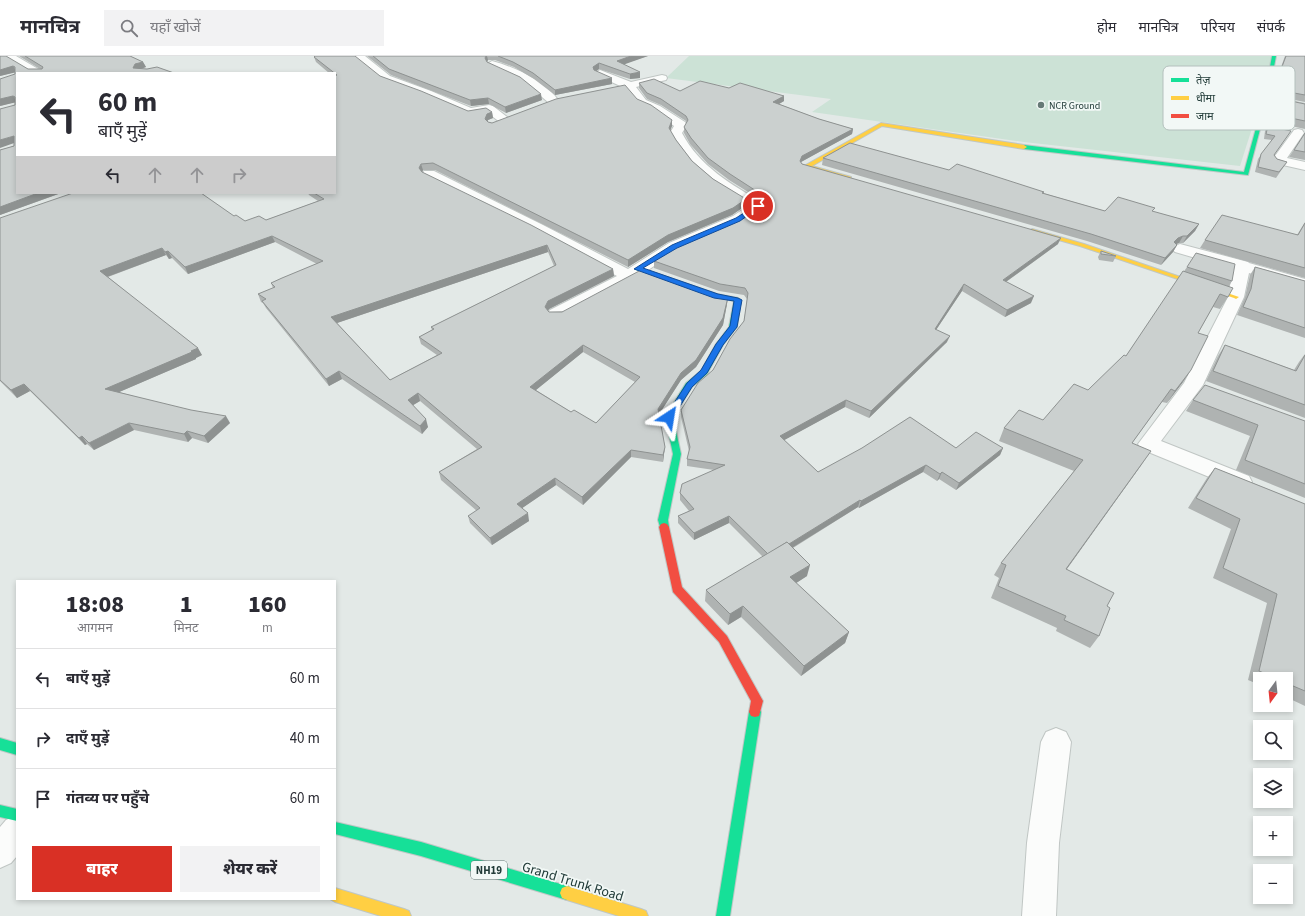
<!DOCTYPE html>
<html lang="hi">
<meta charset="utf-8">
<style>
body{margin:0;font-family:"Source Sans 3","Noto Sans Devanagari",sans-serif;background:#f2f2f3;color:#2b2b33;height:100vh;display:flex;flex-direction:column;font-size:15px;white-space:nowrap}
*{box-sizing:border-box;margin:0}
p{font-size:13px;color:#7c7c81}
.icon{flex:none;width:22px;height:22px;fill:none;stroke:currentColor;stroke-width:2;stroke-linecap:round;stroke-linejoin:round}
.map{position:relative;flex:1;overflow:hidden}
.sheet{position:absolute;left:16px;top:524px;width:320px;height:320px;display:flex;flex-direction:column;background:#fff;border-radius:0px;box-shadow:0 2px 6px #0003}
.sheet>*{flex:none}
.top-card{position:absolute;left:16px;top:16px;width:320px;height:122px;border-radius:0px;box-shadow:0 2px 6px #0003;background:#fff;color:#2b2b33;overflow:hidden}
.needle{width:26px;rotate:195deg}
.fabs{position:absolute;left:1253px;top:616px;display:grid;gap:8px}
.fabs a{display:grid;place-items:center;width:40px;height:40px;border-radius:0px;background:#fff;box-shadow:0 2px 6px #0003;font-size:20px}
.pin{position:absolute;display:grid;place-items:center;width:34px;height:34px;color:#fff;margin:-17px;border:2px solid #fff;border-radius:50%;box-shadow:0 1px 4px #0007}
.me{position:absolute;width:44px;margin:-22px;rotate:33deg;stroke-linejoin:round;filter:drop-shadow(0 0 3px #0008)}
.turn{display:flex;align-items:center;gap:14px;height:84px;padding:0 16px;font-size:18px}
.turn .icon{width:52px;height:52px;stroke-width:2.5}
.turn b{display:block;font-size:28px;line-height:34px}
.lanes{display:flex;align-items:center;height:38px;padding:0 16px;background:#0003;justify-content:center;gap:20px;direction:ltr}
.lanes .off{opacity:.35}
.eta{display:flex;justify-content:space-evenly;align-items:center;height:68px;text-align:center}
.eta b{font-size:24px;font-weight:800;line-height:28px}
.primary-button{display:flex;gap:8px;margin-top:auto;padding:8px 16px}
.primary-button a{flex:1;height:46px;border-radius:0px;background:#d93025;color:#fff;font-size:16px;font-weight:800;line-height:46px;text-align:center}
.primary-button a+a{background:#f2f2f3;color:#2b2b33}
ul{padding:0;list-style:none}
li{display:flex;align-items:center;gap:12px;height:60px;padding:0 16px;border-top:1px solid #e1e1e2}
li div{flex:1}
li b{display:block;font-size:15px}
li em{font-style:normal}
header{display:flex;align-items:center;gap:24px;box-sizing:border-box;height:56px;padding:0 20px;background:#fff;border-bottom:1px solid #e1e1e2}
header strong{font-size:19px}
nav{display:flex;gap:22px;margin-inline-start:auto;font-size:14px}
.search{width:280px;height:36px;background:#f2f2f3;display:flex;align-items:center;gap:10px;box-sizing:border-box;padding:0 14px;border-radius:0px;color:#7c7c81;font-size:15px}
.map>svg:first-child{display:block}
.green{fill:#cce2d6}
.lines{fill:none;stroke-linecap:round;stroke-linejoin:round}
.street-casing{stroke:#c0c6c4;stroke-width:2}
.fast-casing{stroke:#bfc7c5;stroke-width:2}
.slow-casing{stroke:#bfc7c5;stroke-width:2}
.jam-casing{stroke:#bfc7c5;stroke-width:2}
.street{fill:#fbfcfb;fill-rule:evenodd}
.fast{fill:#16e098;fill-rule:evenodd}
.slow{fill:#ffcf43;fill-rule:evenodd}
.jam{fill:#f24e42;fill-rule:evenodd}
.wall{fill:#afb3b2;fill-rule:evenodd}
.shaded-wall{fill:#8e9291}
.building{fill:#cbd0cf;stroke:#8e9291;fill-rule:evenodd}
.route{fill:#1a73e8;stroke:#114b97}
.poi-dot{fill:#667976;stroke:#f2f8f6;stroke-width:1.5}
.labels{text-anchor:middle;stroke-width:3.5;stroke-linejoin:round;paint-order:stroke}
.far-poi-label{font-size:10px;fill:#223c39;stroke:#f2f8f6;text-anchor:start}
.shield{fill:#f2f8f6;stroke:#607472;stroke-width:1}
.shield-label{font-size:11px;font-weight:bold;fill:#223c39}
.near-street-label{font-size:14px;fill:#223c39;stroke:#f2f8f6}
.key{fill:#f2f8f6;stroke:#b4c0bd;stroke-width:1}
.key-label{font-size:11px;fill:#223c39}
</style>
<header>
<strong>मानचित्र</strong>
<div class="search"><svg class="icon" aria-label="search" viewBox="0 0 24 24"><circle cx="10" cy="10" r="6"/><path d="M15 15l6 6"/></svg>यहाँ खोजें</div>
<nav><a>होम</a><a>मानचित्र</a><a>परिचय</a><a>संपर्क</a></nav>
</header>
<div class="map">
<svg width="1305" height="860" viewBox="0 0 1305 860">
<rect width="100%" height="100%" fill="#e3e9e7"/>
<polygon class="green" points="689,0 1275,0 1240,110 1024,86 812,56 831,43 666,22"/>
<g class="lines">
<defs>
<g id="street">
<polygon points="3,0 16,0 45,17 32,17"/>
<path d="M355 0H365L390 20 431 35 471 52 489 49 493 50 511 64 509 67C500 69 494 61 487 56L470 60 466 58 423 39 382 24 355 3Z"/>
<path d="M492 5C515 11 545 25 559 45L557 47H549L528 29 488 10 487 8Z"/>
<path d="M600 14 631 26 662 19 666 20 667 22 666 24 636 31 646 44 660 50 685 66 687 69 682 77C699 110 732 129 763 147L765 150 763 153 743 166 679 193 635 223 562 262 556 263 550 262 547 258 550 254 617 220 533 175 424 121 422 118 424 115H434L543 169 628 213 669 187 733 160 748 150C716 132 686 111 670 77L674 70 652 54 638 48 627 33 596 19 595 17Z"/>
<polygon points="1266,40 1305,48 1305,54 1262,45 1260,43 1262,41"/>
<polygon points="1298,73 1302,74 1304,77 1287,102 1305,106 1305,114 1274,107 1272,104 1294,74"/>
<polygon points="1180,188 1248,206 1249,207 1305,223 1305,233 1249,217 1244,241 1203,329 1161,385 1249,420 1252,426 1249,432 1241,434 1141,393 1138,388 1184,327 1228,241 1233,213 1175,196 1172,193 1175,190"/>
<polygon points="1056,672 1066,676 1071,686 1059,787 1056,860 1022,860 1027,787 1041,686 1046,676"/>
<polygon points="17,759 17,800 11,807 0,812 0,771 6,764"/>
</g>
<g id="fast">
<polygon points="1272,0 1276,0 1268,43 1248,119 1024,93 1021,91 1024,89 1244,116 1264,43"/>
<polygon points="638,211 717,238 738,242 741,244 737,271 723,289 707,318 692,331 673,361 681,398 668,464 669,471 667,474 661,474 658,464 673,398 665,361 686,327 701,315 716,288 729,271 734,245 714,241 636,214 635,213"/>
<polygon points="755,651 759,652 761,656 730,860 716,860 749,656 751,652"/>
<polygon points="0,682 17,687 17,699 0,694"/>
<polygon points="0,749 17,753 17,765 0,761"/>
<polygon points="335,766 421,786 567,830 572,832 574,837 572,842 567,844 421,800 335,778"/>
</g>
<g id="slow">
<polygon points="881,67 1024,89 1027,91 1024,93 882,70 812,110 851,121 851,123 804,110"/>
<polygon points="1032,173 1084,188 1239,241 1236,243 1234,242 1080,190 1030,176 1029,175"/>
<polygon points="567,830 641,853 646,855 648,860 619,860 567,844 562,842 560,837 562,832"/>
<polygon points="335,832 404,853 409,855 411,860 381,860 335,846 330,843 335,843"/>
</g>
<polygon id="jam" points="664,467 667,468 669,471 682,531 727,580 763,645 759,660 755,661 751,660 749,656 751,645 719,586 673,536 659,471 661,468"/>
</defs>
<use href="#street" class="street-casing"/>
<use href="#fast" class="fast-casing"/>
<use href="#slow" class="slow-casing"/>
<use href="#jam" class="jam-casing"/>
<use href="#street" class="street"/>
<use href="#fast" class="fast"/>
<use href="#slow" class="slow"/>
<use href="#jam" class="jam"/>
</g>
<g class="wall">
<polygon points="0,0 28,13 40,13 19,0 130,0 143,6 146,11 140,13 17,17 61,137 0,159 0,94 14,90 15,46 0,50 15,18 15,16 0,20"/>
<polygon points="367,0 648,0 623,8 640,22 630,23 599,13 596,15 612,28 555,39 534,23 514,11 495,4 488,4 487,6 542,44 506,57 489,48 471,50 391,19"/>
<polygon points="1285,0 1305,0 1305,46 1274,40 1281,27 1276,26 1277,22"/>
<path d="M314 1 380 20 468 55 492 56 493 62 488 64 487 66 492 67 637 43 672 64V70L670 74 676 84 692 105 745 150 732 159 668 186 628 211 435 114H423L422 116 613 213 614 220 549 253 548 255 549 256 727 248 723 269 696 311 681 324 659 358 665 391 664 398 663 406 631 401 583 449 556 429 522 452 529 465 492 489 470 467 468 460 477 455 441 424 439 416 477 393 420 345 413 349 428 371 422 378 342 323 329 330 266 252 263 247 261 246 258 238 273 232 271 227 317 208 275 186 188 218 172 202 169 203 166 199 108 221 202 299 196 302V303L119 336 230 367 208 387 192 382 188 386 134 374 94 394 87 388 85 389 30 335 17 342 0 325V162L234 160 245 165 266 164 318 145 309 139 308 137H335V17H329L316 6ZM548 196 554 210 431 271 432 274 419 281 421 288 437 299 390 324 337 267ZM583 296 635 326 596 367 571 356 536 334Z"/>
<polygon points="639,27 680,35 729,32 784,40 784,45 779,48 819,63 853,73 852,78 801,106 802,108 1058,188 1006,226 1031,247 1005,261 962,235 936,274 947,286 869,362 845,351 784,384 818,416 956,392 1003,392 1000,399 956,434 939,423 937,425 923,416 859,452 858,451 793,492 807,520 796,527 849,576 845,587 801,620 741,561 728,569 705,545 706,534 763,501 729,467 694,484 678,467 678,460 689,455 680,444 680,437 714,414 687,410 687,403 689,395 681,361 681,354 713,314 744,265 747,243 744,239 719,235 654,212 654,205 744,161 765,147 764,146 729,124 708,108 690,88 684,77 684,71 687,67 686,65 661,49 647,43 639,32"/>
<polygon points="1305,48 1305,73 1268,65 1272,58"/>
<polygon points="1268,70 1291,75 1274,99 1277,103 1287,106 1276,122 1255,116 1258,103 1272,84 1264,83 1265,75"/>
<polygon points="1305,77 1305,104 1289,101"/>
<polygon points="823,102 949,114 1044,136 1043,137 1105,155 1153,156 1199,168 1195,175 1183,187 1179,187 1176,188 1177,189 1173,196 1161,209 1087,185 822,109"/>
<polygon points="1305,166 1305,222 1200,192 1205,184 1297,179"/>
<polygon points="1101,195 1116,200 1113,206 1099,204 1098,201"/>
<polygon points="1187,211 1232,225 1229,230 1228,241 1220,253 1213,251 1198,277 1183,326 1167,347 1162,346 1132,387 1142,408 1067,513 1107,550 1099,580 1090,592 1056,575 1057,572 991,542 999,522 994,519 1001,507 1074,415 999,385 1004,372 1043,364 1088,334 1126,300"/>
<polygon points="1255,211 1305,225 1305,282 1237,259 1245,241 1250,219"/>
<polygon points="1225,289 1294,314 1299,306 1305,298 1305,362 1206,325 1218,300"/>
<polygon points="1193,344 1305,365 1305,442 1236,414 1250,380 1186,355"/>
<polygon points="1215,412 1305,448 1305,650 1286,641 1286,623 1260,623 1260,629 1248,624 1267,547 1213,522 1231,473 1188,452 1207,422"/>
</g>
<g class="shaded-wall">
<polygon points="486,0 487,0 488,4 486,7 485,2"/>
<polygon points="631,0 648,0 617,11 617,5"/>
<polygon points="143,6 146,11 138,14 133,12 135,8"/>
<polygon points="599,7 599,13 594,17 593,11"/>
<polygon points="13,10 17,16 0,20 0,14"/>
<polygon points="640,16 640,22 630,23 630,18"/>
<polygon points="612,22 612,28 555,39 555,34"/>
<polygon points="541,38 542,44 506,57 505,51"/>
<polygon points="13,40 17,46 0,50 0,43"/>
<polygon points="784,40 784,45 772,52 773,46"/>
<polygon points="488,42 489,48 471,50 470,44"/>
<polygon points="492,56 493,62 488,64 486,69 485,63 487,58"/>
<polygon points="672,64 672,70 669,78 669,72"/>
<polygon points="853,73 852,78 801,106 799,111 800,105 802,100"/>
<polygon points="14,80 17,86 0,92 0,84"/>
<polygon points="421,108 423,114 421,119 419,112"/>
<polygon points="38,137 61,137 0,159 0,151"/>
<polygon points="746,143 745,150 732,159 668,186 628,211 628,204 668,179"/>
<polygon points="1199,168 1195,175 1183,187 1187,180"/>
<polygon points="272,180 275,186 188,218 185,211"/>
<polygon points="1183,180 1179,187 1174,189 1174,186 1178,182"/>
<polygon points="1061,182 1058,188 1000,230 1003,224"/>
<polygon points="547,189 548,196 334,268 331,261"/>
<polygon points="1177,189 1173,196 1161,209 1165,202"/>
<polygon points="162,192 166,199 104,222 100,215"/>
<polygon points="168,195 172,202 169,203 165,196"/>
<polygon points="613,213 614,220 549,253 546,258 545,251 548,245"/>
<polygon points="964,228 962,235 932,280 935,273"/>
<polygon points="1034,240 1031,247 1005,261 1007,254"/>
<polygon points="728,241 727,248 723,269 696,311 681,324 658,360 658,353 681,317"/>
<polygon points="950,280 947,286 869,362 871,355"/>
<polygon points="583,289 583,296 531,338 530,331"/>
<polygon points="198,292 202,299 196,302 196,303 110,340 105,333"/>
<polygon points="1191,314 1183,326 1167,347 1175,335"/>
<polygon points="339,315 342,323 329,330 326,323"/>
<polygon points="24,328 30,335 17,342 11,334"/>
<polygon points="418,337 420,345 410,351 408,344"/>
<polygon points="846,344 845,351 779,387 780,380"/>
<polygon points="226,360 230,367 208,387 204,380"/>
<polygon points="426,363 428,371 422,378 420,370"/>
<polygon points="129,367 134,374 94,394 89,387"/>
<polygon points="187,375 192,382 188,386 184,378"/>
<polygon points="82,380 87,388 85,389 79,382"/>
<polygon points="665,391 664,398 663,406 663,399"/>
<polygon points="1003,392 1000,399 956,434 959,427"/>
<polygon points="631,394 631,401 583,449 582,441"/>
<polygon points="1151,395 1142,408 1058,525 1066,513"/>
<polygon points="926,409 923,416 859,452 861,445"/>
<polygon points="942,416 939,423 937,425 940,418"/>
<polygon points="555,422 556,429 518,455 517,448"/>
<polygon points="860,444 858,451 769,506 770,500"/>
<polygon points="528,457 529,465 492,489 490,482"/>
<polygon points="729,460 729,467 694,484 694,477"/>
<polygon points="810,509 807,520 787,533 790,521"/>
<polygon points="743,550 741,561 728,569 730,558"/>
<polygon points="849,576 845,587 801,620 804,610"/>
</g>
<g class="building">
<polygon points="0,0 6,0 28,13 42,13 43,11 25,0 130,0 143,6 135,8 133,12 147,13 157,11 174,17 17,17 17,137 38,137 0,151 0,94 14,90 14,80 0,84 0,53 15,49 15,41 13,40 0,43 0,23 15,18 15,11 13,10 0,14"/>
<path d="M315 0H355L380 20 421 35 468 55 486 52 492 56 487 58 485 63 488 66 492 67 556 43 625 29 637 43 651 49 672 64 669 72 676 84 692 105 713 123 746 143 733 152 668 179 628 204 433 107 421 108 419 112 422 116 531 169 613 213 548 245 545 251 549 256H562L641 214 710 238 728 241 723 262 696 304 681 317 658 353 665 391 663 399 631 394 582 441 555 422 517 448 528 457 490 482 468 460 480 452 439 416 482 391 418 337 408 344 426 363 420 370 339 315 326 323 262 245 266 243 258 238 275 231 271 227 282 222 323 205 272 180 185 211 168 195 165 196 162 192 100 215 198 292 191 295 192 296 105 333 191 354 226 360 204 380 187 375 184 378 129 367 89 387 82 380 79 382 24 328 11 334 0 324V162L73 137H201L234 160 236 159 245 165 259 160 266 164 324 143 314 137H335V20L337 19 314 1ZM547 189 556 209 431 271 434 273 419 281 442 297 390 324 331 261ZM583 289 640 321 596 367 574 354 571 356 530 331Z"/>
<polygon points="373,0 486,0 485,2 487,6 520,21 541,38 505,51 488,42 470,44 389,13"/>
<polygon points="498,0 631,0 617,5 640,16 630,18 599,7 593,11 594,14 612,22 555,34 533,17 513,6"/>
<polygon points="1286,0 1305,0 1305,39 1278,34 1285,21 1280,20 1280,16"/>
<polygon points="654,23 680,35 700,25 729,32 740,27 784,40 773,46 819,63 853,73 802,100 800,105 802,108 1061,182 1003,224 1034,240 1007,254 964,228 935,273 950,280 871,355 846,344 780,380 818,416 862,392 910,361 956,392 976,376 1003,392 959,427 942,416 940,418 926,409 861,445 860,444 789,488 787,486 768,498 729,460 694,477 678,460 694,453 680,437 682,428 725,409 687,403 690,391 681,354 698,327 713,314 730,283 744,265 748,237 745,232 720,228 654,205 680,188 744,161 765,148 767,143 764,140 730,118 708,102 691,82 684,71 688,64 686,60 661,43 647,37 639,27"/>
<polygon points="1281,43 1305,48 1305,65 1272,58"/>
<polygon points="1268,70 1291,75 1274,99 1277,103 1287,106 1279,116 1258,111 1261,98 1275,80 1266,78"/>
<polygon points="1305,77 1305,96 1294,94"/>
<polygon points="850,87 949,114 957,108 1044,136 1042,137 1105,155 1118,141 1155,152 1152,155 1199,168 1187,180 1183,180 1178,182 1174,186 1177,189 1165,202 1091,178 823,102"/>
<polygon points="1222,159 1298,179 1305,167 1305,212 1205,184"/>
<polygon points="1101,195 1116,200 1101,198"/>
<polygon points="1196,197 1235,208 1232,225 1187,211"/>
<polygon points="1255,211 1305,225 1305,272 1243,251 1251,233"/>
<polygon points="1183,215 1233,232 1228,241 1220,238 1198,277 1208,280 1191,314 1175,335 1171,333 1132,387 1151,395 1066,513 1114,537 1107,550 1110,552 1099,580 1064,564 1066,560 998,530 1006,509 1001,507 1083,404 1004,372 1019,354 1043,364 1074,328 1088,334 1124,299 1126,300"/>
<polygon points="1225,289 1296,315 1305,299 1305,349 1213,315"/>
<polygon points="1205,329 1305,365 1305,428 1245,404 1258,369 1193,344"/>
<polygon points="1215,412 1305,448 1305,635 1286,627 1286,623 1278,623 1259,615 1277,538 1223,512 1240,463 1196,442"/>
<polygon points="787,486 810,509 790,521 849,576 804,610 743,550 730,558 706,534"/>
</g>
<polygon class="route" points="756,149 761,150 740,165 677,192 643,212 718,238 738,242 742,244 737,271 723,289 707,317 692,331 672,363 666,363 665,361 687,327 701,314 716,288 730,270 734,245 714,242 634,213 672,189 736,162"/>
<circle class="poi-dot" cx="1041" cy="49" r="4"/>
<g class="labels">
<g class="far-poi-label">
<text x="1049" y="53">NCR Ground</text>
</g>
<rect class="shield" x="471" y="805" width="36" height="18" rx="3"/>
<g class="shield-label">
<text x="489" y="818">NH19</text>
</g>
<g class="near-street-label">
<text transform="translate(573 825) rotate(17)" y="5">Grand Trunk Road</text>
</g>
</g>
<rect x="1163" y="10" width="132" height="64" rx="6" class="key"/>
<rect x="1171" y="22" width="18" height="4" fill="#16e098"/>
<rect x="1171" y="40" width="18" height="4" fill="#ffcf43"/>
<rect x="1171" y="58" width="18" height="4" fill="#f24e42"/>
<g class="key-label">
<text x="1196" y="28">तेज़</text>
<text x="1196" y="46">धीमा</text>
<text x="1196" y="64">जाम</text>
</g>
</svg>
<div class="fabs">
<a><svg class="needle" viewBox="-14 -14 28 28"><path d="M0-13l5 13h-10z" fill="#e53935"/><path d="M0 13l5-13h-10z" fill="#7c7c81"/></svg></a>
<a><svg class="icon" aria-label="search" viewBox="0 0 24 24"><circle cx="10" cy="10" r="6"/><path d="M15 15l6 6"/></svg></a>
<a><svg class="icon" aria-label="layers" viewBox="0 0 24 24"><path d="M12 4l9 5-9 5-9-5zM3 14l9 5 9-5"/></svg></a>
<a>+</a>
<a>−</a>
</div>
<div class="pin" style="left:758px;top:150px;background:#d93025"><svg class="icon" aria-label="arrive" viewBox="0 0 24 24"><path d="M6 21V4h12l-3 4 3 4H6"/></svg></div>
<svg class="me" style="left:669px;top:361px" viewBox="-20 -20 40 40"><path d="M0-17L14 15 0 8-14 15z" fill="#1a73e8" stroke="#fff" stroke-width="4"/></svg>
<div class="top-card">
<div class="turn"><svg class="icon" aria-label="left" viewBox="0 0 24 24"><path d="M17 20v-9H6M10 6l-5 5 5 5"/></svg><div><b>60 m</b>बाएँ मुड़ें</div></div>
<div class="lanes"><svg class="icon" aria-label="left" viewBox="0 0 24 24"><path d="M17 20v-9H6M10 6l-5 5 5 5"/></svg><svg class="icon off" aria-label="ahead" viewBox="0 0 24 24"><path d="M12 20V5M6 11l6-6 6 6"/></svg><svg class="icon off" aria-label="ahead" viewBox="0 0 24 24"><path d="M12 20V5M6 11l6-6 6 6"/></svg><svg class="icon off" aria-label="right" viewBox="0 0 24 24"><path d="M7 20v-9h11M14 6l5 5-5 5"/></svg></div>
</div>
<section class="sheet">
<div class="eta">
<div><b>18:08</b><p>आगमन</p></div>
<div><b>1</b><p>मिनट</p></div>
<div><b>160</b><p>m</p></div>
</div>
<ul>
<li><svg class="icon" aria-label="left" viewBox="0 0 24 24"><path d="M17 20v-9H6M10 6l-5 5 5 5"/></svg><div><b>बाएँ मुड़ें</b></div><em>60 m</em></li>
<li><svg class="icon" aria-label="right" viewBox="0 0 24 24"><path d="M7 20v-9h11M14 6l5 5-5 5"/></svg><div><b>दाएँ मुड़ें</b></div><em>40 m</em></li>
<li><svg class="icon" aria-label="arrive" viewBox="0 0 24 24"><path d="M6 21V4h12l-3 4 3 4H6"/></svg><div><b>गंतव्य पर पहुँचे</b></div><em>60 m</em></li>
</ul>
<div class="primary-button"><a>बाहर</a><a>शेयर करें</a></div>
</section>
</div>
